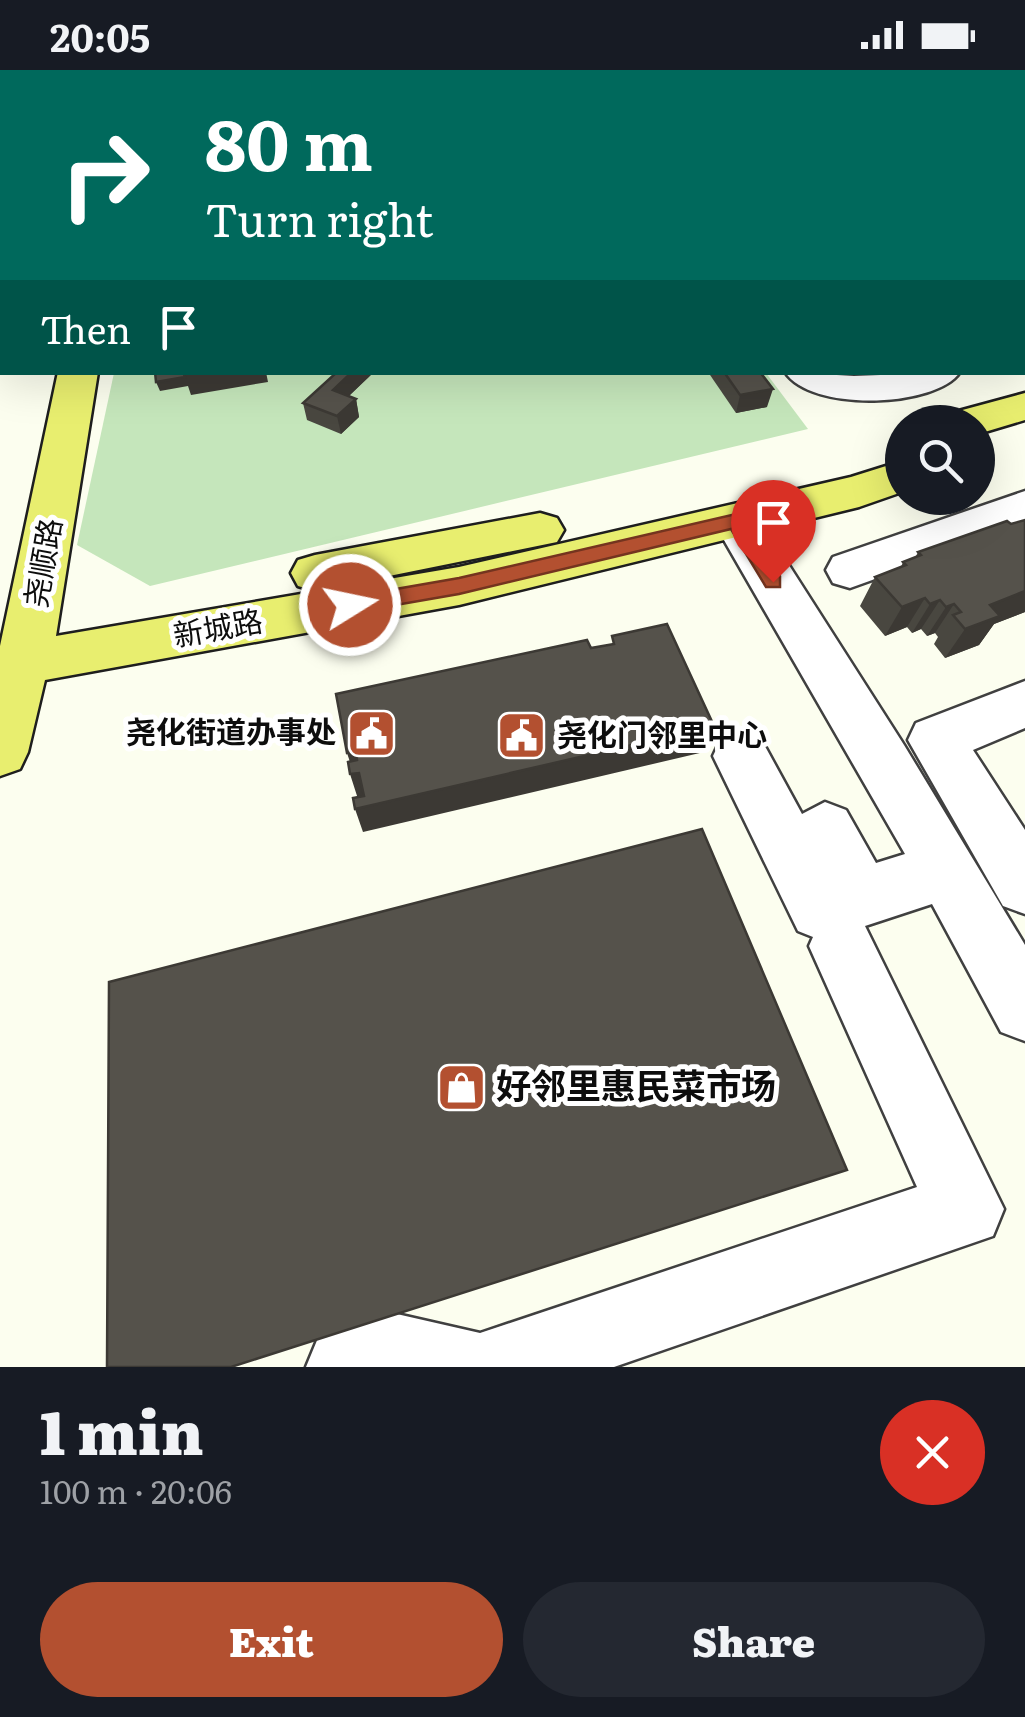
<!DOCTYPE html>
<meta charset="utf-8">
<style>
body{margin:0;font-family:Literata,"Noto Sans SC",serif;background:#242831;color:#f1f3f6;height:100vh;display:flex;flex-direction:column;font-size:38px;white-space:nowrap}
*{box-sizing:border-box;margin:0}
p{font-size:32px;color:#9ea1a6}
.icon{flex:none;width:55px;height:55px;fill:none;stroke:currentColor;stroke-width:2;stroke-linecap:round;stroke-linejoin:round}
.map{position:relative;height:1297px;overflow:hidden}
.panel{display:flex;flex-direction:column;background:#171b24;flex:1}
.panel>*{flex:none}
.guide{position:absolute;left:0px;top:0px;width:1025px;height:305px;box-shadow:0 10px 40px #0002;background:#00695c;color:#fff;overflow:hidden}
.tools{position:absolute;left:885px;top:335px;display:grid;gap:20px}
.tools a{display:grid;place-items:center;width:110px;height:110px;border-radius:50%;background:#171b24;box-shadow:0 10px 40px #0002;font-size:50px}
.pin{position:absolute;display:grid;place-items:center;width:85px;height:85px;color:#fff;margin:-102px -42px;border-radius:50% 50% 50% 0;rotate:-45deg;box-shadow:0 0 10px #0007}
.pin .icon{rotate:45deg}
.me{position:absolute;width:110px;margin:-55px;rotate:80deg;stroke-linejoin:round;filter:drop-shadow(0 0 8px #0008)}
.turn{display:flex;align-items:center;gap:35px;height:210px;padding:0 40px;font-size:45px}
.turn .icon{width:130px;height:130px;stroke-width:2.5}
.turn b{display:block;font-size:70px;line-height:85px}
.then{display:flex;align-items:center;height:95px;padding:0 40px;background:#0003;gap:20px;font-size:38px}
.round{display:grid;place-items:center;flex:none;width:105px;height:105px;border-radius:52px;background:#242831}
.head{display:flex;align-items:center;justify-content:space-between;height:170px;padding:0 40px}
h1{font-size:60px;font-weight:800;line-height:75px}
.action{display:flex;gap:20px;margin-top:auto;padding:20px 40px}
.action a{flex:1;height:115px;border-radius:60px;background:#b35030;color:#fff;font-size:40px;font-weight:800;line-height:115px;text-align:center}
.action a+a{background:#242831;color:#f1f3f6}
.status{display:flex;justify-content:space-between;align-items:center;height:70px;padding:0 50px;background:#171b24;direction:ltr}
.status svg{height:28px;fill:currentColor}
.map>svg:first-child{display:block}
.green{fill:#c5e6bb}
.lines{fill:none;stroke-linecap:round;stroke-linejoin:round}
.minor-casing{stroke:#404040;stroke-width:5}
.major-casing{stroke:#1e1e1e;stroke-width:5}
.minor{fill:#fff;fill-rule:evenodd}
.major{fill:#e8ee6f;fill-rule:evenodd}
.wall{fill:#494740}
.shaded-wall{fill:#3c3934}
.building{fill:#55524b;stroke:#3c3934;stroke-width:2.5}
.route{fill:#b35030;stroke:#74341f;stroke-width:2.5}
.labels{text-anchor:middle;stroke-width:10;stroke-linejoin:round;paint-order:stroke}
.street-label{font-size:30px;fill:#0d0d0d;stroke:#fff}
.poi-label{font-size:30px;font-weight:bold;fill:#0d0d0d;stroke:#fff;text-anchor:end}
.near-poi-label{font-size:35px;font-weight:bold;fill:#0d0d0d;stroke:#fff;text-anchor:start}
</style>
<div class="status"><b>20:05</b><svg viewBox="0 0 49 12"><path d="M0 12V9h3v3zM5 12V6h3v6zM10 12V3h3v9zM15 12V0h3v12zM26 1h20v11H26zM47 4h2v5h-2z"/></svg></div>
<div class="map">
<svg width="1025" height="1297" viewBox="0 0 1025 1297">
<rect width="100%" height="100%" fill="#fcfeef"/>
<polygon class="green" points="114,303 766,303 808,359 150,516 77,475"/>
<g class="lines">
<defs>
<g id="minor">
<polygon points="2,113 2,133 0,134 0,114"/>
<polygon points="1025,260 1025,284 1022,285 1022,261"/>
<path d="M785 302 854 306 960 302C937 337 812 343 785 302Z"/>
<polygon points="1025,421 1025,455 850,518 833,513 826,500 833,487"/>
<polygon points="736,434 753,439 904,675 1025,875 1025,971 1001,962 932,834 865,856 1004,1139 993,1166 614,1297 306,1297 318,1268 388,1242 480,1263 917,1117 809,876 813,867 798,861 713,686 721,669 741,662 761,669 802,744 825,732 846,740 876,793 905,784 713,451 719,439"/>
<polygon points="1025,611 1025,658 973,680 1025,760 1025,844 1003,836 908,670 916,653"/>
</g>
<g id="major">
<polygon points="963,0 995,0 996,2 965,2"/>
<polygon points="58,302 98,302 56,566 459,497 851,407 902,391 902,422 859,437 459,535 45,610 28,682 20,699 0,706 0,576"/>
<polygon points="1025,323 1025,350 978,364 978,352 949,352 955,342"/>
<polygon points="540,443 557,448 564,460 557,472 315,521 298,516 291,503 298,490 315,485"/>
</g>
</defs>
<use href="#minor" class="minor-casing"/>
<use href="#major" class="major-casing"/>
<use href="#minor" class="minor"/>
<use href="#major" class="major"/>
</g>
<g class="wall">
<polygon points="209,0 425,0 426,2 208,2"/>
<polygon points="437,0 456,0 457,2 437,2"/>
<polygon points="702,0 962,0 967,2 702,2"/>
<polygon points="1022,14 1025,15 1025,87 1022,86"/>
<rect x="1022" y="152" width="3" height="81"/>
<polygon points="337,302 374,302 349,326 356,329 359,347 341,364 307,350 303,333"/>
<polygon points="708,302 760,302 767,337 736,343"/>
<polygon points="1025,450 1025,542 994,554 979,575 945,588 934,574 938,567 935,563 927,566 921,559 912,563 907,557 885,566 860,536 875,507 901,497 903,492 915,488 918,482"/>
</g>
<g class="shaded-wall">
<polygon points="3,0 64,0 59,2 4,2"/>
<polygon points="756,0 780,0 779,2 747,2"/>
<polygon points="786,0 803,0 802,2 786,2"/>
<polygon points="811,0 832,0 831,2 811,2"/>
<rect x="839" y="0" width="33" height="2"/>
<polygon points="0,4 2,10 2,21 0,21"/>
<polygon points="1025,30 1025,57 1022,56 1022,31"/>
<polygon points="2,60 2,110 0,105 0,61"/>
<polygon points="1025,217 1025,233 1022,233 1022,221"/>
<polygon points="183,302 266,302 268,312 191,325 188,316 160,321 156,312"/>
<polygon points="352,302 374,302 336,338 333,320"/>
<polygon points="773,319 767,337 736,343 740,325"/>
<polygon points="356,329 359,347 341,364 337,346"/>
<polygon points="1025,521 1025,542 994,554 979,575 945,588 965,559 990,535"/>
<polygon points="925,528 907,557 885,566 902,537"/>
<polygon points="940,530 921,559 912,563 930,534"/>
<polygon points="954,534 935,563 927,566 946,537"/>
<polygon points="714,656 704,682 363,762 355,739"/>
<polygon points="356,681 367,727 358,729 350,704 354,704 347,683"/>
</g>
<g class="building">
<polygon points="209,0 289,0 289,2 208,2"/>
<polygon points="298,0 337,0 336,2 297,2"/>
<polygon points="712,0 760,0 747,2 717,2"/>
<polygon points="913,0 962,0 967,2 918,2"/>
<polygon points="1022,14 1025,15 1025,30 1022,31"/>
<polygon points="0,41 2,42 2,60 0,61"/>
<polygon points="1022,152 1025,152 1025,188 1022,189"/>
<polygon points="155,302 183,302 185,307 156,312"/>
<polygon points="337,302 352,302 333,320 356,329 337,346 303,333"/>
<polygon points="724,302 760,302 773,319 740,325"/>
<polygon points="1025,450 1025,521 990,535 1000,546 965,559 953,545 961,542 954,534 946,537 940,530 930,534 925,528 902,537 875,507 906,495 903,492 921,485 918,482 1007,451 1011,454"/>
<polygon points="667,554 714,656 355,739 353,728 364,726 359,703 350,704 348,692 357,690 356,681 347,683 336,624 587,570 591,578 614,574 612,566"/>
<polygon points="702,759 847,1100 231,1297 107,1297 109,912"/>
</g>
<polygon class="route" points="736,444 743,446 780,506 780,517 766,517 731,459 459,524 350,543 340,535 350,527 459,508"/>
<defs>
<symbol id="civic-square" viewBox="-11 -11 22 22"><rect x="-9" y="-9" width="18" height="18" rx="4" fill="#b35030" stroke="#fff"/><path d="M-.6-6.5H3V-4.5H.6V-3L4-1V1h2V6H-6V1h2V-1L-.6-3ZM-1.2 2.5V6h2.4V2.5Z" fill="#fff"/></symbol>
<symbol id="shop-square" viewBox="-11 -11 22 22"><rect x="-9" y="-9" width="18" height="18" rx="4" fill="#b35030" stroke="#fff"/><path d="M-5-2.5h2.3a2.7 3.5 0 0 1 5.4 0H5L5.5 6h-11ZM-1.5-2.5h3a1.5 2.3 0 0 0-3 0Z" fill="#fff"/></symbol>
</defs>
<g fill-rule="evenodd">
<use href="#civic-square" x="344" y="636" width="55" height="55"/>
<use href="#civic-square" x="494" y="638" width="55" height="55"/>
<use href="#shop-square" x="434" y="990" width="55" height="55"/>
</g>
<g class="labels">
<g class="street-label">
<text transform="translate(44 493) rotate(-80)" y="10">尧顺路</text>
<text transform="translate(218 559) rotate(-10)" y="10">新城路</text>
</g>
<g class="poi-label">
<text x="336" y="673">尧化街道办事处</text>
<text x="557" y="676" text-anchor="start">尧化门邻里中心</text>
</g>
<g class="near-poi-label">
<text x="496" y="1029">好邻里惠民菜市场</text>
</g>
</g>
</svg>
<div class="tools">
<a><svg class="icon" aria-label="search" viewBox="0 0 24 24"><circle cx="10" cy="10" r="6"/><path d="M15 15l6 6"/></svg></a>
</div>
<div class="pin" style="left:773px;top:512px;background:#d93025"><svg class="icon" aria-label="arrive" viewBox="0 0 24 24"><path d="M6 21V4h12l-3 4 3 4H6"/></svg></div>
<svg class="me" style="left:350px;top:535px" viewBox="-20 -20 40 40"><circle r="17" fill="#b35030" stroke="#fff" stroke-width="3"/><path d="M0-11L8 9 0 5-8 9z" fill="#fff"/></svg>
<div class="guide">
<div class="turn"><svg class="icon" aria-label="right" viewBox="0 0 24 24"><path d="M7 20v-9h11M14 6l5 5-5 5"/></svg><div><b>80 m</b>Turn right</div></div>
<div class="then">Then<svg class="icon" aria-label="arrive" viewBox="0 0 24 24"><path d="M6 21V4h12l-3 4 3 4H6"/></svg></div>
</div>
</div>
<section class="panel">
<div class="head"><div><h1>1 min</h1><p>100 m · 20:06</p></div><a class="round" style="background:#d93025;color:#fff"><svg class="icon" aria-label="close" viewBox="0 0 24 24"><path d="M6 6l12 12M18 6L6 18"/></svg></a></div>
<div class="action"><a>Exit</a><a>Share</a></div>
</section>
